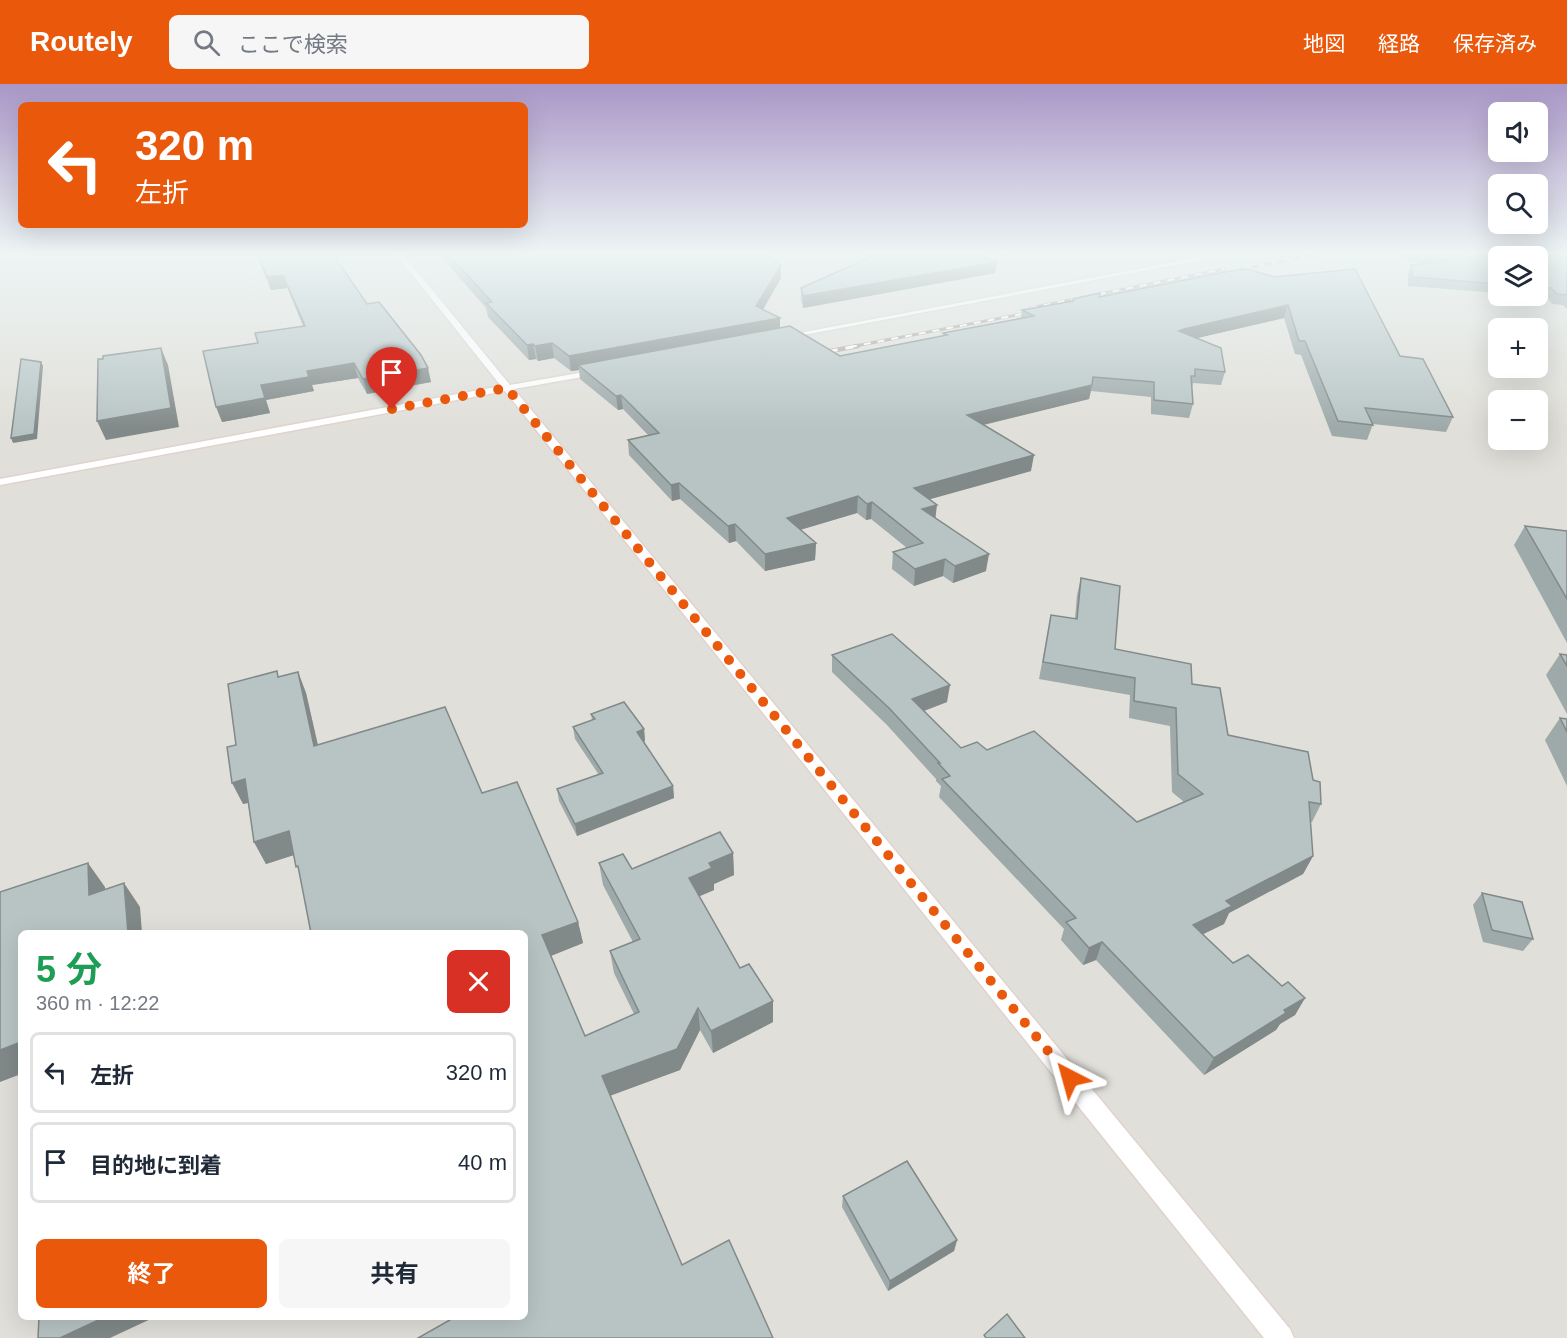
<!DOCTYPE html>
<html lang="ja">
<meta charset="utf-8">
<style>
body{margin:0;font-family:Helvetica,"Noto Sans JP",sans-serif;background:#f6f6f7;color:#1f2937;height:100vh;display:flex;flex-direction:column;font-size:22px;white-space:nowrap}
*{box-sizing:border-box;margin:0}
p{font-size:20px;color:#747a83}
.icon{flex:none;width:33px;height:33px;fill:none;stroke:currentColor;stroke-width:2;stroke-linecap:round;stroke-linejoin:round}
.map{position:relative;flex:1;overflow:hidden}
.details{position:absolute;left:18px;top:846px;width:510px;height:390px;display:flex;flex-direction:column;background:#fff;border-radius:9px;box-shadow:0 6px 24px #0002}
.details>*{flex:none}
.banner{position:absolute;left:18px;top:18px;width:510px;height:126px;border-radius:9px;box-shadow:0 6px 24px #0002;background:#ea580c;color:#fff;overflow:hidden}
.tools{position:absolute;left:1488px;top:18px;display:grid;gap:12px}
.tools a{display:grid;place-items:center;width:60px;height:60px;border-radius:9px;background:#fff;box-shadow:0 6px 24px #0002;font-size:30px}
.pin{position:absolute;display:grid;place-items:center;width:51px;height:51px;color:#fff;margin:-62px -26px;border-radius:50% 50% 50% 0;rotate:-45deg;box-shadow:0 0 6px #0007}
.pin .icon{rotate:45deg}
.me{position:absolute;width:66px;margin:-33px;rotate:321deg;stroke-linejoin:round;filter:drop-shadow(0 0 4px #0008)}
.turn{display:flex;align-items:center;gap:21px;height:126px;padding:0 18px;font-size:27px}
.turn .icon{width:78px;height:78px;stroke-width:2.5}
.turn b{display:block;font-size:42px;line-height:51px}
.round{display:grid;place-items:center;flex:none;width:63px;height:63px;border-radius:9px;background:#f6f6f7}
.overview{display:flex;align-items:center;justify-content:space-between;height:102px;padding:0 18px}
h1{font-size:36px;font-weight:700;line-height:45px;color:#1e9e55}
.button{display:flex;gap:12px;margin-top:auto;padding:12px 18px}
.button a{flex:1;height:69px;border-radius:9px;background:#ea580c;color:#fff;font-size:24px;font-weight:700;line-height:69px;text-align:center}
.button a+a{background:#f6f6f7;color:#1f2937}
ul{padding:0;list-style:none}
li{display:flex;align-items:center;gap:18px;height:81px;margin:0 12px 9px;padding:0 6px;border:3px solid #e0e1e3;border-radius:9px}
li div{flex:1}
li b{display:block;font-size:22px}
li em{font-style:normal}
header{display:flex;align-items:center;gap:36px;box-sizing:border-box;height:84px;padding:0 30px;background:#ea580c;color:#fff}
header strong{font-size:28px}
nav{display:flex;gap:33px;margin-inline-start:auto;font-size:21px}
.search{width:420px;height:54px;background:#f6f6f7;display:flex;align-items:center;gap:15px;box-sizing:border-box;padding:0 21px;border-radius:9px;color:#747a83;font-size:22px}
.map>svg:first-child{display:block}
.industrial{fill:#e1dfd9;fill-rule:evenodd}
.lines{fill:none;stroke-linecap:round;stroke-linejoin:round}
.service-casing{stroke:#e0d2ce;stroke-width:3}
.service{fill:#fff;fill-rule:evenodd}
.rail-far1-casing{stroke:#b1a19c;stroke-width:3}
.rail-casing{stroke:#b1a19c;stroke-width:4.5}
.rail-far1{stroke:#fff;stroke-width:2;stroke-dasharray:7;stroke-linecap:butt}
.rail{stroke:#fff;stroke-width:3;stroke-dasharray:8;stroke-linecap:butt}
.wall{fill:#9ea9a9}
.shaded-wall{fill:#818989}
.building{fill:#b8c4c4;stroke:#818989;stroke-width:1.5}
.route{stroke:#ea580c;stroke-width:10;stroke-dasharray:0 18}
</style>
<header>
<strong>Routely</strong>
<div class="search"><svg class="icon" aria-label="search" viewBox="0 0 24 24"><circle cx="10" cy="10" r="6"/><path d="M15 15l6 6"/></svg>ここで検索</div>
<nav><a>地図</a><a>経路</a><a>保存済み</a></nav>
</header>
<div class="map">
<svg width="1567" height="1254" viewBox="0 0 1567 1254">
<rect width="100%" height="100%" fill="#d8e9e9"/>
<path class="industrial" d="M0 169H1567V1254H0ZM1498 172H1538V212H1498ZM1498 244H1538V284H1498ZM1498 316H1538V356H1498ZM21 849H525V1233H21Z"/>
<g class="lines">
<defs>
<g id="service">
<polygon points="26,169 23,171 0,174 0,170"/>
<polygon points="395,169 402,169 510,301 602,285 602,289 599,290 514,305 1290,1245 1294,1254 1264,1254 505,307 0,401 0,395 501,302"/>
<polygon points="1223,169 1238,169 782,255 778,253"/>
</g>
</defs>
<use href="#service" class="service-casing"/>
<use href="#service" class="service"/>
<defs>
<g id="rail-far1">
<polyline points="1217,190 1324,169"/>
<polyline points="1030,224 1224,185"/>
<polyline points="850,263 1038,227"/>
</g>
<polyline id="rail" points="814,270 858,262"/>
</defs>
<use href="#rail-far1" class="rail-far1-casing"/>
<use href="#rail" class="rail-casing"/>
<use href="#rail-far1" class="rail-far1"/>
<use href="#rail" class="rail"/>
</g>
<g class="wall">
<polygon points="256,169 337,169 338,176 337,176 367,220 431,298 367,310 358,294 312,301 314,307 266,316 270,329 222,338 258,259 303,242 287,204 271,206"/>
<polygon points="438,169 760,169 781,194 763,225 780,244 840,272 943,252 943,249 1021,234 1022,226 1099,213 1225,188 1400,272 1453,333 1446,348 1373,340 1367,356 1332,352 1301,271 1295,270 1284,234 1197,254 1225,288 1221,301 1193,299 1192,303 1193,320 1189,334 1151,330 1151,313 1091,307 1089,315 984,341 1031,387 929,415 936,434 986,487 953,499 943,492 914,502 892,485 893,468 907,464 871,435 866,436 857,429 800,446 816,459 815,476 765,487 736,457 729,459 680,415 672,417 629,371 628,356 648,351 623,325 618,326 580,295 579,286 571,287 554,274 538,277 536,275 529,276 488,233 486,224"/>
<polygon points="856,169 1019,169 1007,172 974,170 997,178 995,189 803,224 801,216 801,204 872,173"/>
<polygon points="1402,169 1567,169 1567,225 1563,221 1552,220 1547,213 1525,212 1538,212 1538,172 1498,172 1498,209 1408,202 1408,190 1411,181 1424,180 1400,174"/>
<polygon points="1525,442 1567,447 1567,559 1514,461"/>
<polygon points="1081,494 1115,565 1192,600 1228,651 1313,696 1321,720 1312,738 1310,738 1313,772 1303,790 1229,829 1224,840 1203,850 1233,879 1305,914 1295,931 1280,940 1276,946 1204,991 1096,876 1083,881 1061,856 1064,845 939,713 941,702 936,697 936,695 887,641 832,588 832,571 947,618 924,627 961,664 987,666 1137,738 1184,718 1172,708 1170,642 1129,634 1130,611 1039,595 1051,531 1075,535 1077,511"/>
<polygon points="1560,570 1567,571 1567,630 1546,591"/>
<polygon points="298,588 306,609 318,661 482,709 578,838 583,859 551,872 585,952 634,930 614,889 610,867 633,858 603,801 599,779 632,785 733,769 734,791 714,800 714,806 699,812 740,884 773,938 713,969 700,946 680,986 610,1011 682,1181 773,1254 525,1233 300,790 294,771 266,780 254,758 248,719 243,720 236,661 279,593"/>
<polygon points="591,630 644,645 645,657 643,658 673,702 674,714 577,752 559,717 557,705 599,691 575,655 573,643 592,636"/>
<polygon points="1560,634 1567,635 1567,702 1545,656"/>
<polygon points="1482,809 1533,855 1523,867 1483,858 1473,821"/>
<polygon points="843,1112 957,1156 954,1167 888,1207 842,1123"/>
</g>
<g class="shaded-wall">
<polygon points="330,169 337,169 338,176 332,177"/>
<polygon points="1007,169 1019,169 1007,172"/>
<polygon points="997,178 995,189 803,224 803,212"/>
<polygon points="781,181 781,194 757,236 756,222"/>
<polygon points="283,191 287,204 271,206 267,193"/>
<polygon points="1288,221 1284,234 1180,258 1179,247 1184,245"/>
<polygon points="780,234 780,249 578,281 579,286 571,287 569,272"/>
<polygon points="552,259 554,274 538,277 535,262"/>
<polygon points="533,260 536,275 529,276 527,261"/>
<polygon points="161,264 168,281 179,343 106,356 97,337"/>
<polygon points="41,278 43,282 37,355 13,359 11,354"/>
<polygon points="354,279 358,294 312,301 314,307 266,316 270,329 222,338 216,323 261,301 307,287"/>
<polygon points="428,284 431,298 367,310 363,295"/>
<polygon points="1092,301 1089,315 965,345 967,331"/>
<polygon points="621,311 623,325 618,326 616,312"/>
<polygon points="1034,371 1031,387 913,420 914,404"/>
<polygon points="679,399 680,415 672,417 671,401"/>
<polygon points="858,412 857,429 786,450 787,434"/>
<polygon points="872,418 871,435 866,436 867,420"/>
<polygon points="937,421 935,437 922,425"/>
<polygon points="735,440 736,457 729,459 728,442"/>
<polygon points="816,459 815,476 765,487 765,470"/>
<polygon points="989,470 986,487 953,499 955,482"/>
<polygon points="945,475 943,492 914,502 915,485"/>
<polygon points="298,588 306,609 323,684 314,662"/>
<polygon points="950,601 947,618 910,632 912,615"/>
<polygon points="644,645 645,657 638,660 637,648"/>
<polygon points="245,695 256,717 243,720 232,699"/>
<polygon points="673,702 674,714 577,752 575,740"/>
<polygon points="289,747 300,769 266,780 254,758"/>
<polygon points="733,769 734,791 714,800 714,806 691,816 689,794 709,779"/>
<polygon points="1313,772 1303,790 1229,829 1224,840 1185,859 1193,841 1226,817"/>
<polygon points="88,779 105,803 106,835 89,811"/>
<polygon points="124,799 140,823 142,849 128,849"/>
<polygon points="578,838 583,859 548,873 542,851"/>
<polygon points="1102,858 1096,876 1083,881 1089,864"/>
<polygon points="1305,914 1295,931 1280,940 1276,946 1204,991 1214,974 1284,926"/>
<polygon points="773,917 773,938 713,969 711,947"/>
<polygon points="698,924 700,946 680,986 607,1013 602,992"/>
<polygon points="21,958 21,990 0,998 0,966"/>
<polygon points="957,1156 954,1167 888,1207 890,1197"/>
<polygon points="105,1233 155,1233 110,1254 60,1254"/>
</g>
<g class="building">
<polygon points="257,169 332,169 367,220 379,218 421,271 428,284 363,295 354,279 307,287 309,293 261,301 265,314 216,323 203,267 258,259 255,249 305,242 283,191 267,193"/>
<polygon points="447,169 760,169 781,181 756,222 780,234 569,272 552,259 535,262 533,260 527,261 486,219 492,218"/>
<polygon points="880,169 973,169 997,178 803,212 801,204"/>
<polygon points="1420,169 1567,169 1567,211 1557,210 1551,204 1538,203 1538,172 1498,172 1498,200 1412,193 1411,181 1450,177"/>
<polygon points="1248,185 1274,193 1355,185 1400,272 1423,275 1453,333 1365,324 1373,341 1338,337 1305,257 1299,257 1288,221 1184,245 1179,247 1221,264 1225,288 1195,285 1195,292 1191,292 1193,320 1154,316 1154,298 1093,293 1092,301 967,331 1034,371 914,404 937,421 922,425 989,470 955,482 945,475 915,485 893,468 923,459 872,418 867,420 858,412 787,434 816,459 765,470 735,440 728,442 679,399 671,401 628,356 659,349 621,311 616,312 578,281 790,242 840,272 947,251 943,249 1034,232 1022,226 1073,217 1073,215 1100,209 1099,213 1225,188"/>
<polygon points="161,264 171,324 97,337 98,275 103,275 103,272"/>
<polygon points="21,275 41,278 34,350 11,354"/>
<polygon points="1525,442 1567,447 1567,515"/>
<polygon points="1081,494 1120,502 1115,565 1191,580 1192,600 1220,604 1228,651 1308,668 1313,696 1320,698 1321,720 1309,718 1313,772 1226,817 1232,822 1193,841 1233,879 1248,871 1282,902 1288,898 1305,914 1284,926 1286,929 1214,974 1102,858 1089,864 1066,838 1076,834 942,695 950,692 938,679 940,679 889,624 832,571 892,550 950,601 912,615 961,664 977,658 987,666 1034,647 1137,738 1203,710 1178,690 1176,624 1134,617 1135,594 1043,578 1051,531 1077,535"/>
<polygon points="1560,570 1567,571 1567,582"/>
<polygon points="277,587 278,593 298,588 314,662 445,623 482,709 517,698 578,838 542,851 585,952 639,928 610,867 640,855 599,779 623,770 632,785 720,748 733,769 709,779 712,784 689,794 740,884 749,880 773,917 711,947 698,924 677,965 602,992 682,1181 729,1156 773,1254 418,1254 450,1236 449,1233 525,1233 525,849 311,849 298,782 296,783 289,747 254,758 245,695 232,699 227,663 236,661 228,600"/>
<polygon points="624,618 644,645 637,648 673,702 575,740 557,705 603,689 573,643 595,635 591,630"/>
<polygon points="1560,634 1567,635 1567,648"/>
<polygon points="88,779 89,811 124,799 128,849 21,849 21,958 0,966 0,808"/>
<polygon points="1482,809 1522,818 1533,855 1492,846"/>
<polygon points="907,1077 957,1156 890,1197 843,1112"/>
<polygon points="1007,1230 1025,1254 986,1254 984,1251"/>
<polygon points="39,1233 105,1233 60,1254 38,1254"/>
</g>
<linearGradient id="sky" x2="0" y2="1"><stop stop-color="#a997c7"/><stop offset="0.49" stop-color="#edf5f5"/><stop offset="1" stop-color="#edf5f5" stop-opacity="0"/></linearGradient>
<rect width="1567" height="345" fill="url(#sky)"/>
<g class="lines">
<polyline class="route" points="392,325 507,304 1070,994"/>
</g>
</svg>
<div class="tools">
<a><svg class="icon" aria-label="sound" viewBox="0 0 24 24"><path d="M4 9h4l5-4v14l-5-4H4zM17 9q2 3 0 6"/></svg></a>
<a><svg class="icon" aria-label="search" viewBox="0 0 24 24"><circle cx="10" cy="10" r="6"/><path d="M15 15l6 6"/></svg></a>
<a><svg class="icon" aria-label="layers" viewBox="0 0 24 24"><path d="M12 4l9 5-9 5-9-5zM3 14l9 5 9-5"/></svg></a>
<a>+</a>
<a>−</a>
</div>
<div class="pin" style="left:392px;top:325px;background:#d93025"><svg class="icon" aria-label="arrive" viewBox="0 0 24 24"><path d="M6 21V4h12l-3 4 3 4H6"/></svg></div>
<svg class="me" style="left:1070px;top:994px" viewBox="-20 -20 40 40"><path d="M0-17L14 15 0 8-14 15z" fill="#ea580c" stroke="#fff" stroke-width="4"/></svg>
<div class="banner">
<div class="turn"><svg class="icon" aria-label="left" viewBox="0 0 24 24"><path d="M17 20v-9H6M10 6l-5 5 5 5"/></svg><div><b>320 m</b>左折</div></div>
</div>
<section class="details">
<div class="overview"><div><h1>5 分</h1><p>360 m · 12:22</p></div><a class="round" style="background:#d93025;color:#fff"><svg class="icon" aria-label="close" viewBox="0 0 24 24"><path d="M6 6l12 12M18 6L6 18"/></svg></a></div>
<ul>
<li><svg class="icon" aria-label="left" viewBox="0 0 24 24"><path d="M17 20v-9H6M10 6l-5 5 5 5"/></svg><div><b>左折</b></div><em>320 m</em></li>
<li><svg class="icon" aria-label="arrive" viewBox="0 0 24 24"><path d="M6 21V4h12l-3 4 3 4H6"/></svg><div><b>目的地に到着</b></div><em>40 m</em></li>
</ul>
<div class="button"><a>終了</a><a>共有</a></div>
</section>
</div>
